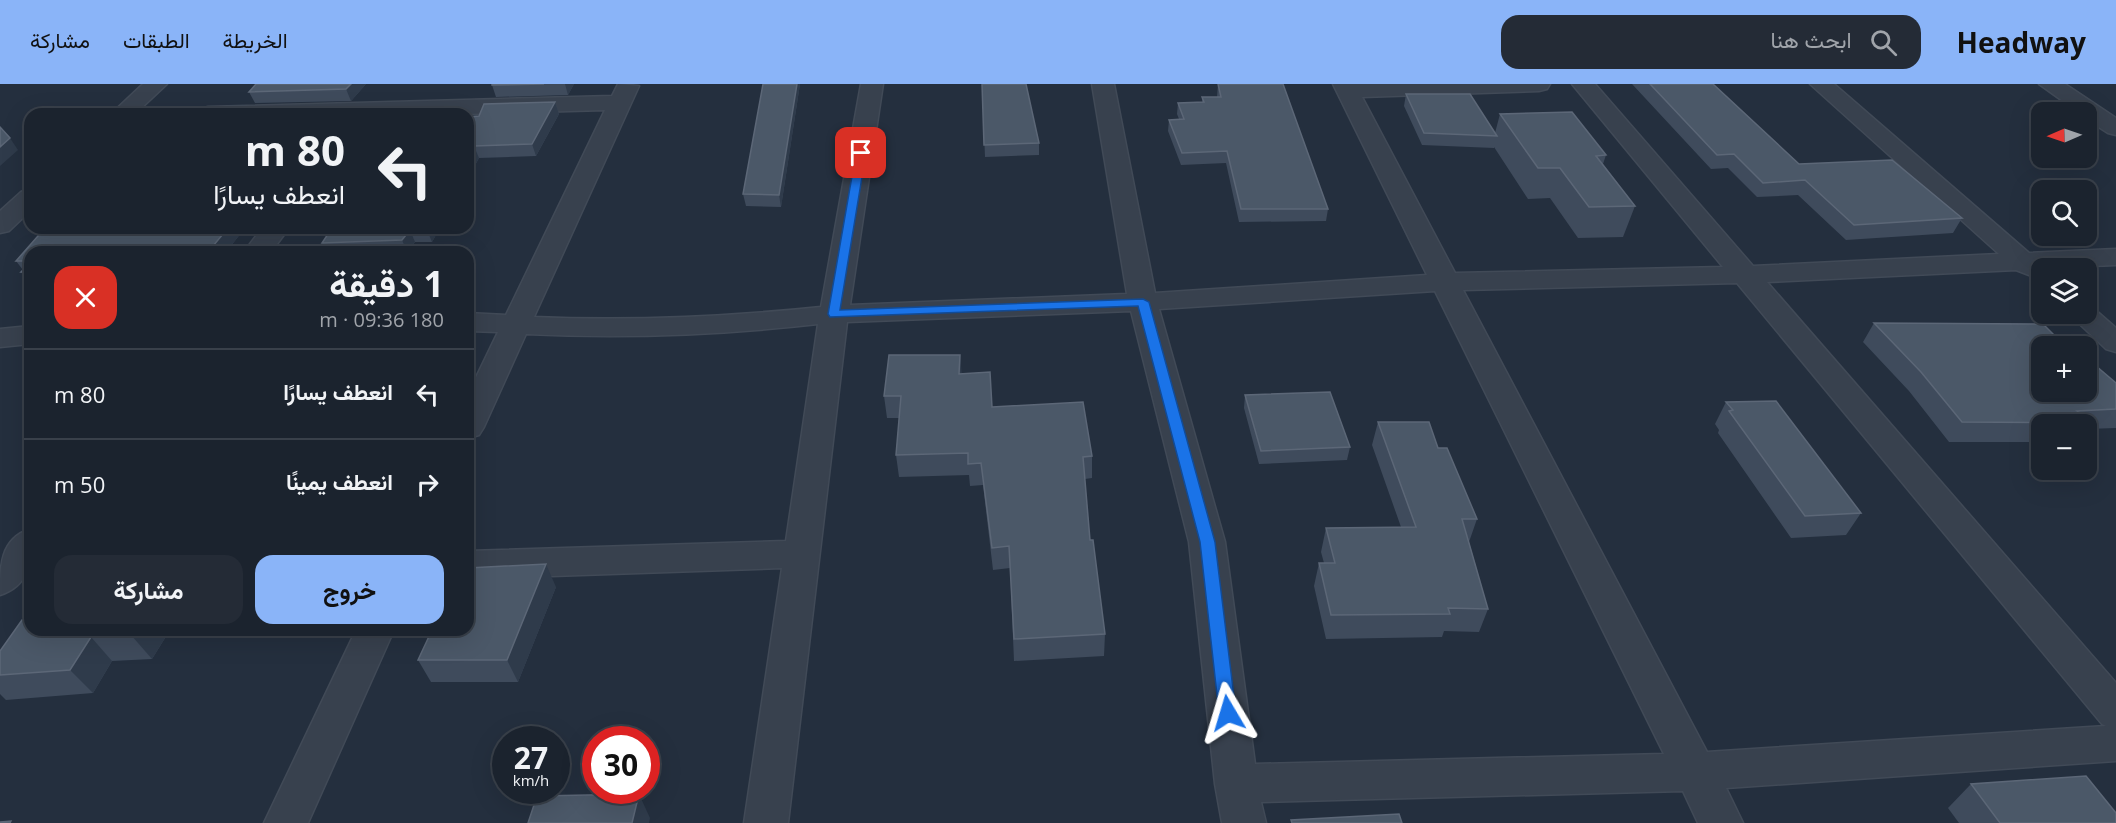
<!DOCTYPE html>
<html lang="ar">
<meta charset="utf-8">
<style>
body{margin:0;font-family:"Open Sans",Vazirmatn,sans-serif;background:#242b36;color:#f1f3f6;direction:rtl;height:100vh;display:flex;flex-direction:column;font-size:22px;white-space:nowrap}
*{box-sizing:border-box;margin:0}
p{font-size:20px;color:#a0a4aa}
.icon{flex:none;width:33px;height:33px;fill:none;stroke:currentColor;stroke-width:2;stroke-linecap:round;stroke-linejoin:round}
.map{position:relative;flex:1;overflow:hidden;direction:ltr}
.side{position:absolute;left:24px;top:162px;width:450px;height:390px;display:flex;flex-direction:column;background:#1b232e;border-radius:18px;box-shadow:0 6px 24px #0002,0 0 0 2px #39404a;direction:rtl}
.side>*{flex:none}
.top-card{position:absolute;left:24px;top:24px;width:450px;height:126px;border-radius:18px;box-shadow:0 6px 24px #0002,0 0 0 2px #39404a;direction:rtl;background:#1b232e;color:#f1f3f6;overflow:hidden}
.needle{width:39px;rotate:268deg}
.buttons{position:absolute;left:2031px;top:18px;display:grid;gap:12px}
.buttons a{display:grid;place-items:center;width:66px;height:66px;border-radius:12px;background:#1b232e;box-shadow:0 6px 24px #0002,0 0 0 2px #39404a;font-size:30px}
.speed{position:absolute;left:492px;top:642px;display:flex;gap:12px;font-size:30px;font-weight:700;text-align:center}
.speed>*{display:grid;place-content:center;width:78px;height:78px;border-radius:50%;background:#1b232e;box-shadow:0 6px 24px #0002,0 0 0 2px #39404a;line-height:1}
.speed small{font-size:15px;font-weight:400}
.speed .limit{border:9px solid #d22;background:#fff;color:#111}
.pin{position:absolute;display:grid;place-items:center;width:51px;height:51px;color:#fff;margin:-26px;border-radius:12px;box-shadow:0 3px 9px #0006}
.me{position:absolute;width:66px;margin:-33px;rotate:353deg;stroke-linejoin:round;filter:drop-shadow(0 0 4px #0008)}
.turn{display:flex;align-items:center;gap:21px;height:126px;padding:0 30px;font-size:27px}
.turn .icon{width:78px;height:78px;stroke-width:2.5}
.turn b{display:block;font-size:42px;line-height:51px}
.round{display:grid;place-items:center;flex:none;width:63px;height:63px;border-radius:18px;background:#242b36}
.headline{display:flex;align-items:center;justify-content:space-between;height:102px;padding:0 30px}
h1{font-size:36px;font-weight:700;line-height:45px}
.primary-button{display:flex;gap:12px;margin-top:auto;padding:12px 30px}
.primary-button a{flex:1;height:69px;border-radius:18px;background:#8ab4f8;color:#111;font-size:24px;font-weight:700;line-height:69px;text-align:center}
.primary-button a+a{background:#242b36;color:#f1f3f6}
ul{padding:0;list-style:none}
li{display:flex;align-items:center;gap:18px;height:90px;padding:0 30px;border-top:2px solid #39404a}
li div{flex:1}
li b{display:block;font-size:22px}
li em{font-style:normal}
header{display:flex;align-items:center;gap:36px;box-sizing:border-box;height:84px;padding:0 30px;background:#8ab4f8;color:#111}
header strong{font-size:28px}
nav{display:flex;gap:33px;margin-inline-start:auto;font-size:21px}
.search{width:420px;height:54px;background:#242b36;display:flex;align-items:center;gap:15px;box-sizing:border-box;padding:0 21px;border-radius:18px;color:#a0a4aa;font-size:22px}
.map>svg:first-child{display:block}
.lines{fill:none;stroke-linecap:round;stroke-linejoin:round}
.street-casing{stroke:#414a57;stroke-width:3}
.street{fill:#38414e;fill-rule:evenodd}
.wall{fill:#3f4b5c}
.shaded-wall{fill:#2f3b4b}
.building{fill:#4b5868;stroke:#5c6777;stroke-width:1.5}
.route{fill:#1a73e8;stroke:#114b97;stroke-width:1.5}
</style>
<header>
<strong>Headway</strong>
<div class="search"><svg class="icon" aria-label="search" viewBox="0 0 24 24"><circle cx="10" cy="10" r="6"/><path d="M15 15l6 6"/></svg>ابحث هنا</div>
<nav><a>الخريطة</a><a>الطبقات</a><a>مشاركة</a></nav>
</header>
<div class="map">
<svg width="2116" height="739" viewBox="0 0 2116 739">
<rect width="100%" height="100%" fill="#242f3e"/>
<g class="lines">
<defs>
<g id="street">
<polygon points="143,0 167,0 135,30 111,30"/>
<path d="M618 0 639 2 534 233C630 237 725 233 821 223L861 0H883L850 221 1127 210 1092 0H1114L1155 209 1427 191 1333 0H1550L1547 5 1539 7 1362 13 1455 189 1723 183 1572 0H1595L1753 182 1999 170 1810 0H1834L2029 169 2116 165V181L2042 184 2039 189 2029 191 2016 186 1767 198 2116 599V677L1726 704 1743 739H1698L1683 707 1261 718 1266 739H1222L1215 700 1189 458 1131 227 847 238 788 739H744L782 484 468 495V467L786 457 818 240C721 251 624 255 526 250L484 343 479 351 468 354V310L498 248 468 247V229L506 231 605 26 462 30H197L200 25 208 23 612 12ZM1737 199 2102 640 2106 642 1707 668 1463 206ZM1435 207 1664 670 1255 680 1225 458 1159 225Z"/>
<polygon points="2039,0 2065,0 2116,34 2116,51 2108,49 2086,35 2086,28 2078,28"/>
<polygon points="30,105 30,127 9,147 0,149 0,127 21,108"/>
<polygon points="262,144 289,144 271,168 244,168"/>
<polygon points="2086,222 2093,224 2116,244 2116,268 2106,265 2069,230 2086,230"/>
<polygon points="30,242 30,260 0,263 0,245"/>
<path d="M30 445C30 474 33 500 0 511 0 482 0 455 30 445Z"/>
<polygon points="356,546 394,546 308,739 264,739"/>
</g>
</defs>
<use href="#street" class="street-casing"/>
<use href="#street" class="street"/>
</g>
<g class="wall">
<polygon points="256,0 366,0 351,17 255,19 249,8"/>
<polygon points="492,0 574,0 568,11 496,13 492,1"/>
<polygon points="763,0 800,0 781,123 746,122 743,110"/>
<polygon points="982,0 1039,59 1039,71 985,73"/>
<polygon points="1218,0 1283,0 1328,125 1326,137 1239,138 1226,79 1181,81 1168,47 1169,36 1179,35 1177,30 1178,19 1202,18 1202,13 1217,13"/>
<polygon points="1632,0 1713,0 1799,80 1962,134 1953,149 1846,156 1798,111 1757,113 1728,84 1711,85"/>
<polygon points="1406,10 1495,49 1500,30 1606,71 1603,80 1635,122 1623,153 1578,154 1550,114 1528,115 1494,63 1494,64 1422,61 1404,22"/>
<polygon points="555,18 559,30 536,72 479,74 468,94 468,33 479,32"/>
<polygon points="45,144 245,144 226,168 30,168 30,201 21,188 23,186 16,177"/>
<polygon points="332,144 440,144 432,158 415,158 408,168 326,168 322,159"/>
<polygon points="1874,239 2042,262 2116,299 2116,344 2087,345 2086,346 2086,340 2042,340 2042,358 1949,358 1909,307 1863,258"/>
<polygon points="960,271 961,289 992,323 1092,372 1092,394 1085,395 1090,456 1105,550 1104,572 1014,577 1010,484 993,486 983,401 970,402 969,391 899,393 896,371 899,334 887,334 884,312"/>
<polygon points="1245,311 1350,363 1347,376 1259,380 1244,324"/>
<polygon points="1726,318 1861,429 1846,451 1791,454 1718,349 1719,346 1715,340"/>
<polygon points="1378,338 1438,364 1477,435 1469,458 1488,525 1479,548 1444,547 1442,553 1326,555 1314,502 1319,479 1324,479 1321,468 1326,444 1401,443 1372,361"/>
<polygon points="556,503 518,598 431,598 418,576"/>
<polygon points="30,546 170,546 152,575 112,577 93,609 6,616 0,610 0,567"/>
<polygon points="1971,700 2116,739 1959,739 1948,724"/>
</g>
<g class="shaded-wall">
<polygon points="351,0 366,0 351,17 346,5"/>
<polygon points="565,0 574,0 568,11"/>
<polygon points="797,0 800,0 781,123 779,111"/>
<polygon points="555,18 559,30 536,72 532,60"/>
<polygon points="229,23 233,30 223,30"/>
<polygon points="10,54 18,66 0,82 0,63"/>
<polygon points="474,62 479,74 468,94 468,73"/>
<polygon points="228,144 245,144 226,168 208,168"/>
<polygon points="428,144 440,144 432,158 427,146"/>
<polygon points="410,146 415,158 407,168 402,156"/>
<polygon points="960,271 962,292 959,290"/>
<polygon points="546,480 556,503 518,598 507,576"/>
<polygon points="135,546 170,546 152,575 131,551"/>
<polygon points="91,553 112,577 93,609 70,586"/>
<polygon points="639,710 650,734 649,739 632,739"/>
</g>
<g class="building">
<polygon points="256,0 351,0 346,5 249,8"/>
<polygon points="492,0 544,0 492,1"/>
<polygon points="763,0 797,0 779,111 743,110"/>
<polygon points="982,0 1026,0 1039,59 984,61"/>
<polygon points="1218,0 1283,0 1328,125 1241,125 1227,67 1182,69 1169,36 1184,35 1178,19 1204,18 1202,13 1221,13"/>
<polygon points="1650,0 1713,0 1799,80 1892,76 1962,134 1854,141 1805,96 1763,99 1734,70 1717,71"/>
<polygon points="1406,10 1470,10 1497,52 1424,49"/>
<polygon points="555,18 532,60 474,62 468,73 468,33 479,32 484,20"/>
<polygon points="229,23 223,30 164,30 171,24"/>
<polygon points="1572,28 1606,71 1596,72 1635,122 1589,123 1560,84 1538,84 1500,30"/>
<polygon points="0,43 10,54 0,63"/>
<polygon points="45,144 228,144 208,168 30,168 30,177 16,177"/>
<polygon points="332,144 428,144 427,146 410,146 402,156 322,159"/>
<polygon points="30,179 30,188 21,188"/>
<polygon points="1874,239 2043,240 2065,262 2042,262 2042,308 2086,308 2086,282 2096,282 2116,299 2116,325 2077,327 2092,339 1962,338 1921,288"/>
<polygon points="889,271 960,271 959,290 990,288 992,323 1083,318 1092,372 1083,373 1090,456 1093,456 1105,550 1014,555 1009,462 992,464 981,379 968,380 968,369 896,371 901,312 884,312"/>
<polygon points="1330,308 1350,363 1261,367 1245,311"/>
<polygon points="1776,317 1861,429 1805,432 1729,327 1733,326 1726,318"/>
<polygon points="1378,338 1429,338 1438,364 1447,364 1477,435 1462,435 1488,525 1448,524 1450,530 1331,531 1319,479 1335,479 1326,444 1416,443"/>
<polygon points="546,480 507,576 418,576 432,546 468,546 468,484"/>
<polygon points="30,535 30,546 135,546 131,551 91,553 70,586 0,591 0,567 22,536"/>
<polygon points="2086,692 2116,729 2116,739 2000,739 1971,700"/>
<polygon points="639,710 632,739 528,739 537,712"/>
<polygon points="1399,730 1402,739 1292,739 1291,736"/>
<polygon points="11,737 10,739 0,739 0,738"/>
</g>
<polygon class="route" points="861,66 866,69 840,226 1143,215 1149,218 1215,458 1236,629 1234,634 1222,634 1219,629 1200,458 1138,222 830,233 828,230 856,69"/>
</svg>
<div class="buttons">
<a><svg class="needle" viewBox="-14 -14 28 28"><path d="M0-13l5 13h-10z" fill="#e53935"/><path d="M0 13l5-13h-10z" fill="#a0a4aa"/></svg></a>
<a><svg class="icon" aria-label="search" viewBox="0 0 24 24"><circle cx="10" cy="10" r="6"/><path d="M15 15l6 6"/></svg></a>
<a><svg class="icon" aria-label="layers" viewBox="0 0 24 24"><path d="M12 4l9 5-9 5-9-5zM3 14l9 5 9-5"/></svg></a>
<a>+</a>
<a>−</a>
</div>
<div class="speed"><div>27<small>km/h</small></div><div class="limit">30</div></div>
<div class="pin" style="left:861px;top:69px;background:#d93025"><svg class="icon" aria-label="arrive" viewBox="0 0 24 24"><path d="M6 21V4h12l-3 4 3 4H6"/></svg></div>
<svg class="me" style="left:1228px;top:629px" viewBox="-20 -20 40 40"><path d="M0-17L14 15 0 8-14 15z" fill="#1a73e8" stroke="#fff" stroke-width="4"/></svg>
<div class="top-card">
<div class="turn"><svg class="icon" aria-label="left" viewBox="0 0 24 24"><path d="M17 20v-9H6M10 6l-5 5 5 5"/></svg><div><b>80 m</b>انعطف يسارًا</div></div>
</div>
<section class="side">
<div class="headline"><div><h1>1 دقيقة</h1><p>180 m · 09:36</p></div><a class="round" style="background:#d93025;color:#fff"><svg class="icon" aria-label="close" viewBox="0 0 24 24"><path d="M6 6l12 12M18 6L6 18"/></svg></a></div>
<ul>
<li><svg class="icon" aria-label="left" viewBox="0 0 24 24"><path d="M17 20v-9H6M10 6l-5 5 5 5"/></svg><div><b>انعطف يسارًا</b></div><em>80 m</em></li>
<li><svg class="icon" aria-label="right" viewBox="0 0 24 24"><path d="M7 20v-9h11M14 6l5 5-5 5"/></svg><div><b>انعطف يمينًا</b></div><em>50 m</em></li>
</ul>
<div class="primary-button"><a>خروج</a><a>مشاركة</a></div>
</section>
</div>
